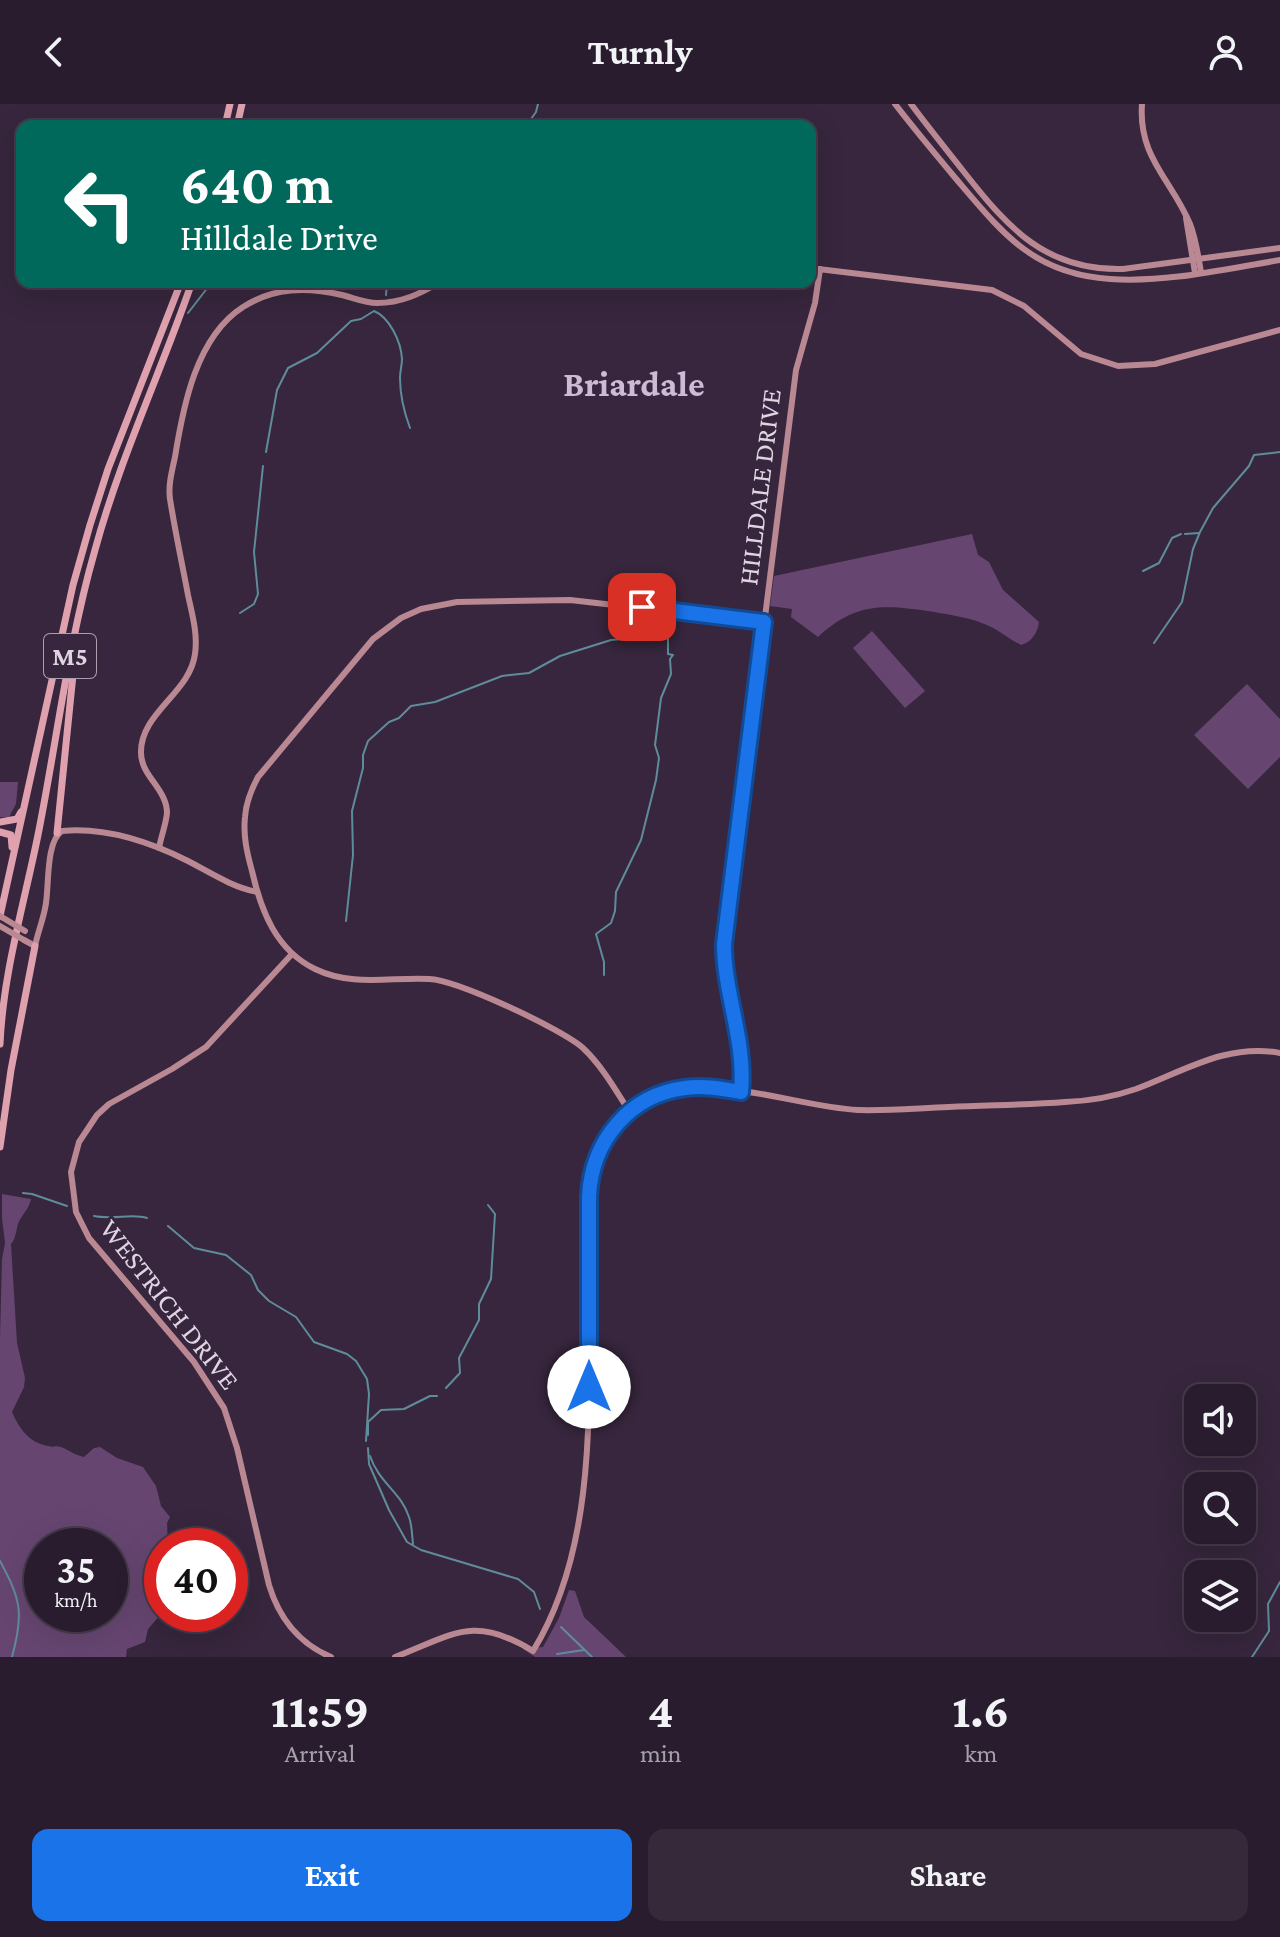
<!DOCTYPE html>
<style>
body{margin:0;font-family:"Crimson Pro",serif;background:#35293a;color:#f1f3f6;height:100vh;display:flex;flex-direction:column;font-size:30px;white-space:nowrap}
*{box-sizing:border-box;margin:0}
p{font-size:26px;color:#a5a1aa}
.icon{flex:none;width:44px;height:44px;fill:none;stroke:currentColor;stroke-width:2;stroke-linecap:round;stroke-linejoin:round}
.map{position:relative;height:1553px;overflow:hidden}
.drawer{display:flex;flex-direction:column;background:#291c2e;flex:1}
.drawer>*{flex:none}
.hud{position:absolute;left:16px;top:16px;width:800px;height:168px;border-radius:16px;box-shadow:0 8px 32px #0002,0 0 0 2px #453a4a;background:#00695c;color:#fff;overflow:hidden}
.tools{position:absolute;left:1184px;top:1280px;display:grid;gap:16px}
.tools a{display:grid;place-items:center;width:72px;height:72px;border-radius:16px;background:#291c2e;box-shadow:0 8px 32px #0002,0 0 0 2px #453a4a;font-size:40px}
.speed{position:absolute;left:24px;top:1424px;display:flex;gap:16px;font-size:40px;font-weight:700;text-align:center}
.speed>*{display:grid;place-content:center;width:104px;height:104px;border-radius:50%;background:#291c2e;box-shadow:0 8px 32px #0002,0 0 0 2px #453a4a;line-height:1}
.speed small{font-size:20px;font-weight:400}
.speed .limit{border:12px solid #d22;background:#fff;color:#111}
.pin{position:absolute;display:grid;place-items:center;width:68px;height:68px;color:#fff;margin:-34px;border-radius:16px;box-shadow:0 4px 12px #0006}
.me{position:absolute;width:88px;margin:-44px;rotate:0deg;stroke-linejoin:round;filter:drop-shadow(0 0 6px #0008)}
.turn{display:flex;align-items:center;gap:28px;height:168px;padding:0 32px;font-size:36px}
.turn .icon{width:104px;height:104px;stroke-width:2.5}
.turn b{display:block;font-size:56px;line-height:68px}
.eta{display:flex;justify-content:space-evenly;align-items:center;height:136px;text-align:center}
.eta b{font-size:48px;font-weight:700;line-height:56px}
.cta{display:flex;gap:16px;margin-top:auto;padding:16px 32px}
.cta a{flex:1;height:92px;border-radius:16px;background:#1a73e8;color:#fff;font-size:32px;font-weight:700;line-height:92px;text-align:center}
.cta a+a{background:#35293a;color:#f1f3f6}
header{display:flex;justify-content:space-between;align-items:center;height:104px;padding:0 32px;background:#291c2e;font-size:36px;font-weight:700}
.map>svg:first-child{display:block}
.green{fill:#664671;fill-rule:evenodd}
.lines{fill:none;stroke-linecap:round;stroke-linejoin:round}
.stream{stroke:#5f8c9b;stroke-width:2}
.secondary{stroke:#b98893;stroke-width:6}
.primary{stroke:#e0a1af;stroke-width:7}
.secondary-bridge{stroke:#b98893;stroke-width:6}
.route-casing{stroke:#114b97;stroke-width:20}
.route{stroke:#1a73e8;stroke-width:14}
.labels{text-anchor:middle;stroke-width:6;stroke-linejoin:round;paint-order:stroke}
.shield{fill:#37263d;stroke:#aca0b0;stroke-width:2}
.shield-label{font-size:26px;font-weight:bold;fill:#ded4e2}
.street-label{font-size:28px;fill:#ded4e2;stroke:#37263d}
.district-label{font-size:36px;font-weight:bold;fill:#ceb9d6;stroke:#37263d}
</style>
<header><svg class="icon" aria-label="back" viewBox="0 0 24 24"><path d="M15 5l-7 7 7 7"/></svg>Turnly<svg class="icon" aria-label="person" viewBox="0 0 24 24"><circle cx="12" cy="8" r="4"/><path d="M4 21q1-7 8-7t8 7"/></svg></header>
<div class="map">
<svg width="1280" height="1553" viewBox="0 0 1280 1553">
<rect width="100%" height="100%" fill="#37263d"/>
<g class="green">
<path d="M972 430 978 451 989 458 1003 486 1039 518C1038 528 1031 539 1021 541 1009 535 1000 527 989 522 972 514 952 511 934 508 885 501 857 497 818 533L791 513 792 505 770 502 774 472Z"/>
<polygon points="872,527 925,587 905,604 853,544"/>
<polygon points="1247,580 1280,615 1280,653 1248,685 1194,631"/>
<polygon points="0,678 18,678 16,700 9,713 0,713"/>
<path d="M2 1090 31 1095C29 1104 26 1106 21 1114 15 1122 18 1132 11 1140L17 1239 25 1274 24 1283 12 1308C19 1324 29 1339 48 1342 56 1344 53 1341 61 1343 70 1346 71 1350 84 1353L94 1344 100 1343 117 1354 143 1363 156 1382 161 1402 170 1413 167 1419 168 1442H162V1509L148 1525 145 1538 127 1545 126 1553H0V1235L2 1155 5 1139 2 1114ZM42 1442H110V1510H42Z"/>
<polygon points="569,1486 575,1487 584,1513 626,1553 535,1553 523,1545 543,1543 559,1514"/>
</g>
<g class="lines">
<g class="stream">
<polyline points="526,22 536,8 538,0"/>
<polyline points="386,191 387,178"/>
<polyline points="188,209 212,178"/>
<path d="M266 348 277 286 288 264 317 249 351 217 361 215 374 207C389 213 401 237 402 255 402 261 400 267 400 274 400 291 404 308 410 324"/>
<polyline points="1185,430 1199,429"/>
<polyline points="1143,467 1159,459 1172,434 1181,430"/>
<polyline points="240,509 254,500 258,490 254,448 263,362"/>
<polyline points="1154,539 1182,498 1193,445 1200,428 1213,404 1249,362 1254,351 1280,348"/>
<polyline points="346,817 353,751 352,707 363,664 363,651 368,637 389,618 399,614 411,602 435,598 502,572 529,569 560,552 611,536 656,532 664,529 668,533 668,550 673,551 670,555 671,570 661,594 655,641 659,654 656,676 641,736 616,788 615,807 611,819 596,830 604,858 604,871"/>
<polyline points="23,1089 32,1090 67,1102"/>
<path d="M94 1112C113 1116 133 1109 147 1114"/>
<polyline points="168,1122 194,1144 226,1151 251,1171 258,1186 269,1197 296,1213 314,1238 347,1250 356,1257 367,1275 369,1290 366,1337"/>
<polyline points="446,1284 460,1269 459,1254 479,1216 479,1200 491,1175 495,1110 488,1101"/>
<polyline points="368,1331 368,1318 381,1306 404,1305 430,1292 437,1292"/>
<polyline points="368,1344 369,1360 389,1406 407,1438 421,1446 518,1475 534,1488 540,1505"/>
<path d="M370 1352C379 1379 401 1388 409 1413 412 1421 412 1431 413 1440"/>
<path d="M0 1457C21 1496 24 1509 12 1553"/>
<polyline points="561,1523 592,1553"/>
<polyline points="557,1550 584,1546"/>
<polyline points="1252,1553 1269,1527 1268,1500 1280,1478"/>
</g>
<g class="secondary">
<path d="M895 0C915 26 936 51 957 76 1003 130 1034 170 1110 175 1166 179 1225 165 1280 156"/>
<path d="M911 0C928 23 946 45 964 68 1008 124 1046 167 1123 165L1280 144"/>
<path d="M1142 0C1138 53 1171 75 1190 120 1196 135 1198 152 1201 168"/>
<polyline points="1186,114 1195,169"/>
<polyline points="810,164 992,186 1024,202 1081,250 1118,262 1155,260 1280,226"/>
<path d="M159 744C161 733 166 720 167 709 167 685 141 672 141 649 140 609 190 589 195 550 198 530 192 510 188 491 182 459 175 427 170 395 168 381 172 367 175 353 183 303 196 233 243 203 274 183 307 183 342 191 354 194 365 199 377 199 401 199 420 190 440 178"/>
<path d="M24 836 35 842C38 827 44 814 46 799 49 780 46 737 62 727 105 723 150 738 188 757 211 769 232 783 257 788"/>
<path d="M292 850 206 943 172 965 109 1000 97 1011 79 1038 71 1068 76 1108 89 1134 194 1258 224 1304 237 1344 269 1481C279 1514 298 1539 331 1553"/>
<path d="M741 988C746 937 725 890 724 840L796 266 815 199 820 165"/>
<path d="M629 1007C615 985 602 962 583 944 562 925 457 876 429 875 390 873 352 883 315 865 276 846 261 807 252 767 247 749 243 732 245 713 246 699 251 686 258 673L373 535 401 514 421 505 457 498 570 496 764 518"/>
<path d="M395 1553C453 1531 473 1510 533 1547 591 1453 590 1327 589 1220 589 1178 590 1135 589 1092 592 1047 616 1005 661 990 718 970 798 1003 858 1006 889 1007 919 1004 949 1003 988 1001 1026 1001 1065 998 1089 997 1113 993 1136 985 1184 967 1227 939 1280 949"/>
</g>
<g class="primary">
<polyline points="225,22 230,0"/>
<polyline points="237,22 242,0"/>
<polyline points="0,718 17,715 21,708"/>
<polyline points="0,728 11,731 12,743"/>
<polyline points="57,729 76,541"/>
<polyline points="0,812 73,481 90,421 108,365 181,178"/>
<path d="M0 940C3 870 24 800 38 731 57 636 68 540 95 446 120 354 161 268 192 178"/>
<polyline points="0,1043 11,966 35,842"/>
</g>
<g class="secondary-bridge">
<polyline points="0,812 25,827"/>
<polyline points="0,822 24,836"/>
</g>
</g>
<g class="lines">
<defs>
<path id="route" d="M589 1283V1092C592 1037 629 991 685 984 703 981 723 985 741 988 746 937 724 890 724 840L764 518 642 503"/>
</defs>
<use href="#route" class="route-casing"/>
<use href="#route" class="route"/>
</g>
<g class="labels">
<rect class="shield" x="44" y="530" width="52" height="44" rx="6"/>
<g class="shield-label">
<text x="70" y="561">M5</text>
</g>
<g class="street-label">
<text transform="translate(759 383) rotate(-83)" y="10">HILLDALE DRIVE</text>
<text transform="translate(170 1200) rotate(52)" y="10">WESTRICH DRIVE</text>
</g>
<g class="district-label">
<text x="634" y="292">Briardale</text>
</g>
</g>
</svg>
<div class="tools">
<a><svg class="icon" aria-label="sound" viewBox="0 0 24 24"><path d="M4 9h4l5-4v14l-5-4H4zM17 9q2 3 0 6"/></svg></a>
<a><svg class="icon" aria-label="search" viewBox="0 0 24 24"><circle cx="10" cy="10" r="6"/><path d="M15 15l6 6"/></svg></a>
<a><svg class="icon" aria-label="layers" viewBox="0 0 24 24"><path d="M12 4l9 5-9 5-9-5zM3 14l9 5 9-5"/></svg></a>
</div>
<div class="speed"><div>35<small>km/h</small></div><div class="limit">40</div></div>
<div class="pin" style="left:642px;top:503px;background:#d93025"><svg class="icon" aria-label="arrive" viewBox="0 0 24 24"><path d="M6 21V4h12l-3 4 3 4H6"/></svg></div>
<svg class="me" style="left:589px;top:1283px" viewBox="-20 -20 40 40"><circle r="19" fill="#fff"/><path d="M0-13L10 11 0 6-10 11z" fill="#1a73e8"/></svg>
<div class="hud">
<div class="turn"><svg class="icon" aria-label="left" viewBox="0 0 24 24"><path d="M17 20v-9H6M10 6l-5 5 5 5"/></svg><div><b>640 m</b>Hilldale Drive</div></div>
</div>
</div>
<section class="drawer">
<div class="eta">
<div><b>11:59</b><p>Arrival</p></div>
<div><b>4</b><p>min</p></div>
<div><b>1.6</b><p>km</p></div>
</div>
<div class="cta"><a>Exit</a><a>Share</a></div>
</section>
